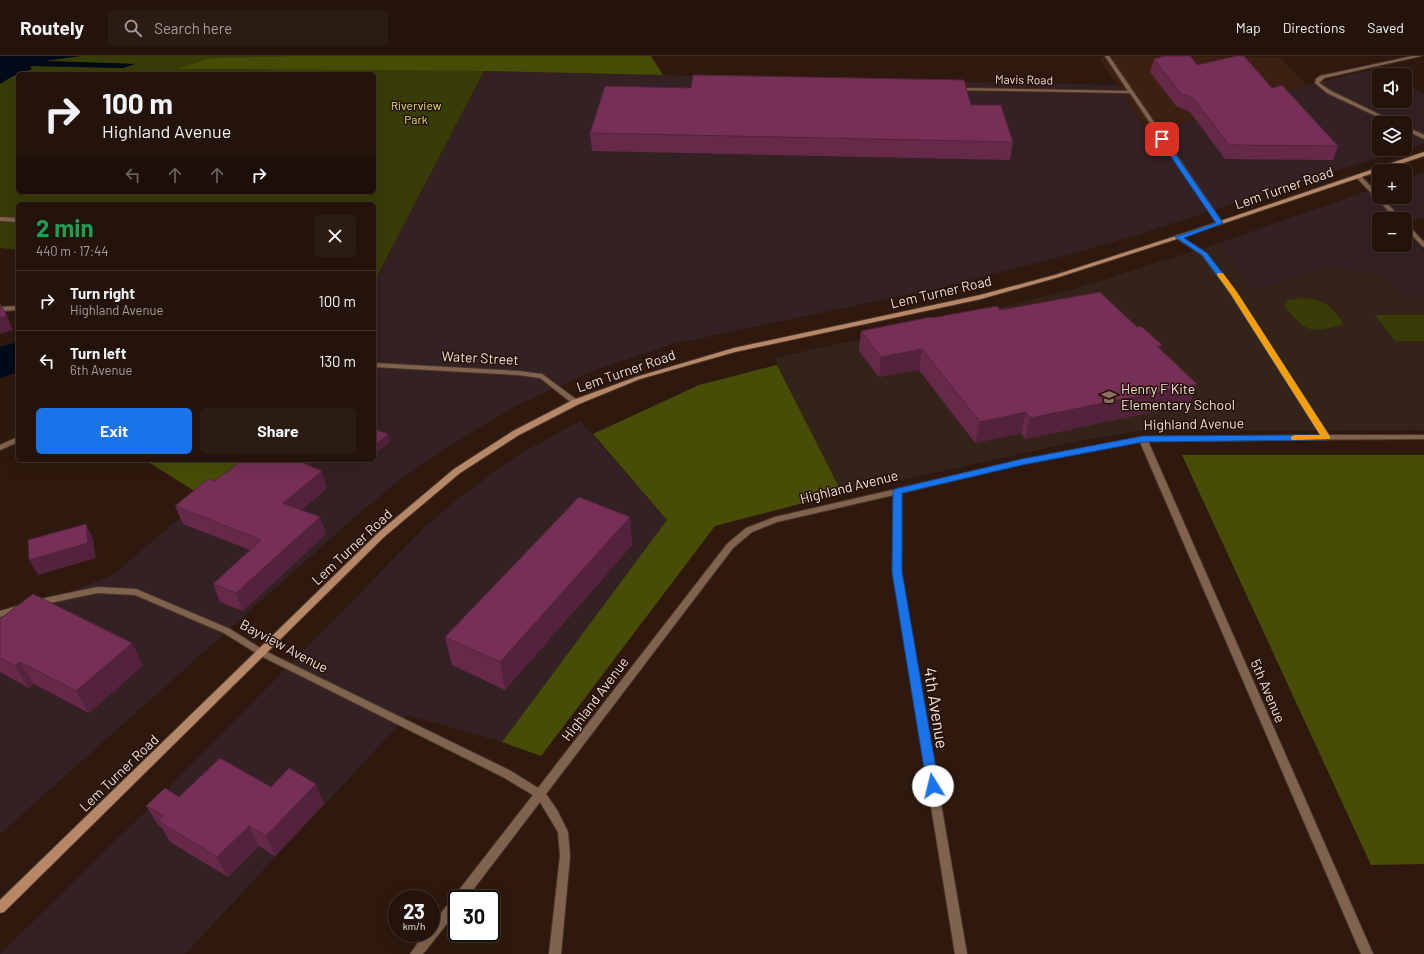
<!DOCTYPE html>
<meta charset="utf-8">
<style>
body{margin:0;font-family:Barlow,sans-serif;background:#2b1c13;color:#f1f3f6;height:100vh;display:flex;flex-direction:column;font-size:15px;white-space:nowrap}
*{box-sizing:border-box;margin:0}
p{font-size:13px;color:#a39e9c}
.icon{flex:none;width:22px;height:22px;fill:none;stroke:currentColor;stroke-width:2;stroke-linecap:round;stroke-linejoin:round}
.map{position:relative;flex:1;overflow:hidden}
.drawer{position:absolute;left:16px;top:146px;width:360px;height:260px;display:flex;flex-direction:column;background:#23130a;border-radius:6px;box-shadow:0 4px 16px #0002,0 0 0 1px #40322b}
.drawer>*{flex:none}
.hud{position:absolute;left:16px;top:16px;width:360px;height:122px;border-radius:6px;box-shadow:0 4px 16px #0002,0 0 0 1px #40322b;background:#23130a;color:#f1f3f6;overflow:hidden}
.controls{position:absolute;left:1372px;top:12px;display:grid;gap:8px}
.controls a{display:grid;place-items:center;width:40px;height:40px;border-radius:6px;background:#23130a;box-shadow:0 4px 16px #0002,0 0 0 1px #40322b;font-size:20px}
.speed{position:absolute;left:388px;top:834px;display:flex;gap:8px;font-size:20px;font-weight:700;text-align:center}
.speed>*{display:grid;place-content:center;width:52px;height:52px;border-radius:50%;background:#23130a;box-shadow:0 4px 16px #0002,0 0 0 1px #40322b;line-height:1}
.speed small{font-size:10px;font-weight:400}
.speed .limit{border:2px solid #111;border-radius:6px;background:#fff;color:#111}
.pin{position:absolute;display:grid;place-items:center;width:34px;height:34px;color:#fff;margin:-17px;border-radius:8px;box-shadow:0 2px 6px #0006}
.me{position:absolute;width:44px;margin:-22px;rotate:351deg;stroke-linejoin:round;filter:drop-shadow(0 0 3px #0008)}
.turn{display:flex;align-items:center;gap:14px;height:84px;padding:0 20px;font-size:18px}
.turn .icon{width:52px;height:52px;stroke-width:2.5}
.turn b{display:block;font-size:28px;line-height:34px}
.lanes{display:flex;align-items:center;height:38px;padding:0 20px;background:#0003;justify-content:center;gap:20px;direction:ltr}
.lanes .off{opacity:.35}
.round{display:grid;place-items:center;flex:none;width:42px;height:42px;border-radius:6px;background:#2b1c13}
.overview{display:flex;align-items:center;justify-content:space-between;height:68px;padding:0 20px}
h1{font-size:24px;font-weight:700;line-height:30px;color:#1e9e55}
.primary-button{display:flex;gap:8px;margin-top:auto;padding:8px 20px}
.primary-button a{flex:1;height:46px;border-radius:6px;background:#1a73e8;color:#fff;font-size:16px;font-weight:700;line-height:46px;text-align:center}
.primary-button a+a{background:#2b1c13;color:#f1f3f6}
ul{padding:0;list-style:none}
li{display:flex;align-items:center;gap:12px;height:60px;padding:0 20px;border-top:1px solid #40322b}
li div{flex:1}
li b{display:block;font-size:15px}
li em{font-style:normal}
header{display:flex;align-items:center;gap:24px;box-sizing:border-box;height:56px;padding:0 20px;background:#23130a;border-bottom:1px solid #40322b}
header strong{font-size:19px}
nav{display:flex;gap:22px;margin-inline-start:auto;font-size:14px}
.search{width:280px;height:36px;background:#2b1c13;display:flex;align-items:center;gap:10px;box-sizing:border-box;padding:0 14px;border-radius:6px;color:#a39e9c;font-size:15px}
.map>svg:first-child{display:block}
.commercial{fill:#342123;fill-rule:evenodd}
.built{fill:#3c2012}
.education{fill:#332319}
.green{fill:#383c06}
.forest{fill:#474d06}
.water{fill:#000a19}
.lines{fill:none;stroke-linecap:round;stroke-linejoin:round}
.street-casing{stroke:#4a352a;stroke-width:2}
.secondary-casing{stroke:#4a352a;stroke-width:2}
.street{fill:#80634e;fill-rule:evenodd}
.secondary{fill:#b78867;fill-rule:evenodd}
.wall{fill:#662949}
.shaded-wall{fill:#53223c}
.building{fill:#773055;stroke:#53223c}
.route{fill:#1a73e8;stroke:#114b97}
.slow{fill:#f59e0b}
.labels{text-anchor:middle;stroke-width:3;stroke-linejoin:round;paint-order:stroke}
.far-street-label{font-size:12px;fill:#efdfd8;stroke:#251006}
.far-park-label{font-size:12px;fill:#d7e472;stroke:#251006}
.street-label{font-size:14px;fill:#efdfd8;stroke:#251006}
.poi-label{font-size:14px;fill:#efdfd8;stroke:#251006;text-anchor:start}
.near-street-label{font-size:17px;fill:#efdfd8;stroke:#251006}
</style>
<header>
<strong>Routely</strong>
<div class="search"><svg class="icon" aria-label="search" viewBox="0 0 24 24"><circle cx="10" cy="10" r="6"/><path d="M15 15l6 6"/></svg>Search here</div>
<nav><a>Map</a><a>Directions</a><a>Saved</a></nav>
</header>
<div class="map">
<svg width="1424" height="898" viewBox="0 0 1424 898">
<rect width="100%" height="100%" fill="#2f190e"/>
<g class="commercial">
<path d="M1370 14 1382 19H1379V45H1405V29L1424 37V88L1309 123 1134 180 1063 200 939 232 673 288 598 313 517 349 441 395 394 428 357 459 0 778V563L113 519 248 404H374V226L484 15 1117 29 1149 77 1307 29ZM1379 67H1405V93H1379Z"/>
<polygon points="1424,116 1424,161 1405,166 1405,163 1379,163 1379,189 1405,189 1405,176 1424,195 1424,241 1405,241 1384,219 1325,212 1254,235 1219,187 1379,131 1379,141 1405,141 1405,122"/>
<polygon points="580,365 667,464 502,686 408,659 185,898 0,898 142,759 426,470 462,440 501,411 527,394"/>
</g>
<polygon class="built" points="1106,0 1280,1 1307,29 1149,77 1099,2"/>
<polygon class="education" points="1219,187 1254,235 1325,212 1384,219 1405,241 1424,241 1424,374 1139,375 1079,385 842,437 774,302 990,254 1074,233"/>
<g class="green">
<polygon points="80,0 296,0 210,2 178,13 484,15 374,226 374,148 18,148 18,194 0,192 0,28 11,21 18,18 18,136 374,136 374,18 19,18 32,13 30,10 123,12 134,8 44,5"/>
<path d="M1301 242C1325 243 1330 249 1344 268 1310 277 1307 278 1284 249L1285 246 1288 244Z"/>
<polygon points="1375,259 1424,259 1424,285 1395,285"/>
</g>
<g class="forest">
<polygon points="296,0 651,0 663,19 484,15 177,13 210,2"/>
<polygon points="777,309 842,437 715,470 541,700 502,686 667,464 593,378 699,329"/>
<polygon points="1182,399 1424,399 1424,808 1371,809"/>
<polygon points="145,404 248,404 204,441"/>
</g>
<g class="water">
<polygon points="0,0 80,0 44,5 135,8 123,12 30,10 32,13 11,21 0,28"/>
<polygon points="18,286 18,316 0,322 0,291"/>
</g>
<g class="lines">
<defs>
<g id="street">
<polygon points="1105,0 1109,0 1223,167 1222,168 1218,168 1130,37 956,34 954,33 956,32 1128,35"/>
<polygon points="1413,0 1421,0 1324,22 1319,27 1331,35 1397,67 1391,67 1327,37 1315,27 1316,23 1320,20"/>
<polygon points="1405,70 1424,79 1424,83 1405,74"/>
<polygon points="1356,119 1360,119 1379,139 1379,141 1381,141 1402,163 1396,163 1356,121"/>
<polygon points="0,161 18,162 18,166 0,165"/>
<polygon points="1405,167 1407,168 1424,186 1424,191 1422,190 1405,172"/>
<polygon points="1178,179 1206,197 1235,235 1329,379 1424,379 1424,383 1148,385 1373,898 1361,898 1140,386 1022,408 902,437 901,516 967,898 955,898 893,516 894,439 777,466 752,476 733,492 546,738 557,754 568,776 570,800 561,898 549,898 560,800 558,776 540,746 466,843 457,843 457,855 423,898 410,898 425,877 431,877 431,870 533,739 503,721 259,599 224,577 135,539 97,537 36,550 33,549 32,547 33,545 36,544 97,531 136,533 230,573 265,595 511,715 538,732 727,488 746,472 775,461 1022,404 1143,381 1321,379 1230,237 1202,199 1176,182 1176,180"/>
<polygon points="18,250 18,254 0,255 0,251"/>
<polygon points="374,307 518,315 542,318 580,346 576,348 573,348 540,322 518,319 374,311"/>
<polygon points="18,381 18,386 0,394 0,389"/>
<polygon points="21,549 24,550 25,552 24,554 0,561 0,555"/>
</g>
<polygon id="secondary" points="1424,96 1424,100 1180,182 1059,221 981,243 735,296 640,323 579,348 519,379 460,417 384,481 4,856 0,857 0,844 378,477 454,413 513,375 573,344 636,321 734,292 980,239 1055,219 1176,180"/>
</defs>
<use href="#street" class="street-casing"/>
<use href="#secondary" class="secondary-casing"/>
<use href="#street" class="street"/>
<use href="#secondary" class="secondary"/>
</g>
<g class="wall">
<polygon points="1154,3 1197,9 1272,32 1338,90 1333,104 1225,103 1190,56 1176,50 1150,16"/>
<polygon points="971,49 1013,86 1010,104 592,95 590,77"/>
<polygon points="1000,254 1137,271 1162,289 1160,293 1190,348 1025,383 1021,377 975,387 919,314 879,321 859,295 861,275 932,262"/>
<polygon points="304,407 327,432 301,454 320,461 326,478 243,555 220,546 213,528 250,494 183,468 175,450 214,425"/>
<polygon points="630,461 632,489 505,634 452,609 445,581"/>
<polygon points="0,563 143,609 89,657 34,628 29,632 0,616"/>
<polygon points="271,731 324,748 275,800 259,790 228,821 170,786 162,772 159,770 146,750 179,741"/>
</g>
<g class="shaded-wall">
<polygon points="7,260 13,274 0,278 0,262"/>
<polygon points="1162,289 1155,310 1157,290"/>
<polygon points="922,293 919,314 879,321 881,301"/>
<polygon points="1197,328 1190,348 1025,383 1030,362"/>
<polygon points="1026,356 1021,377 975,387 980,366"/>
<polygon points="388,378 390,386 374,399 374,390"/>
<polygon points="296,404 303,404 307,416"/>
<polygon points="322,415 327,432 289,464 283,447"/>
<polygon points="320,461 326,478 243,555 236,537"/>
<polygon points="630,461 632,489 505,634 500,606"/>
<polygon points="86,468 93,483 96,502 38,519 29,504"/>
<polygon points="132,587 143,609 89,657 76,635"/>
<polygon points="20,606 34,628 29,632 15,610"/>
<polygon points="316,728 324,748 275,800 266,780"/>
<polygon points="249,770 259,790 228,821 217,801"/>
</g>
<g class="building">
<polygon points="1165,0 1190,0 1197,9 1236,0 1244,0 1272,32 1282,29 1338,90 1229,89 1194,43 1180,37 1154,3"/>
<polygon points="693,19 964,24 971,49 1001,49 1013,86 590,77 605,30 691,32"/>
<polygon points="1100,236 1137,271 1141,270 1162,289 1157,290 1197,328 1030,362 1026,356 980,366 922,293 881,301 861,275 931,261 932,262 997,250 1000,254"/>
<polygon points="0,248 7,260 0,262"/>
<polygon points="374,373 388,378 374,390"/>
<polygon points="243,404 296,404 322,415 283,447 320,461 236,537 213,528 261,484 175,450 208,423 214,425"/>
<polygon points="579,441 630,461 500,606 445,581"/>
<polygon points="86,468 88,487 29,504 28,484"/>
<polygon points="33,538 132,587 76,635 20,606 15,610 0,602 0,563"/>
<polygon points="220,702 271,731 289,712 316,728 266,780 249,770 217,801 158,765 164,760 146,750 165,732 179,741"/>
</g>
<polygon class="route" points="1160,82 1164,82 1223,167 1184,182 1207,197 1236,235 1331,382 1326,384 1143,386 1022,409 902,437 902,516 939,730 937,733 933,735 929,733 927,730 892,516 893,435 895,433 1022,403 1143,380 1320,379 1230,237 1202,199 1175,181 1216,167 1159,83"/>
<polygon class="slow" points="1218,217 1223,217 1237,236 1331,382 1329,383 1292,384 1291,382 1292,380 1295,379 1320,379 1230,237 1217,219"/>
<defs>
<symbol id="school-bare" viewBox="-9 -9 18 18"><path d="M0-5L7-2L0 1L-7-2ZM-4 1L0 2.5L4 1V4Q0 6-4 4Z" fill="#8d6e63" stroke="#251006" stroke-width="2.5" paint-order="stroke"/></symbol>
</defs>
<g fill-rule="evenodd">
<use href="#school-bare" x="1098" y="330" width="22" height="22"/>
</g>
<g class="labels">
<g class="far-street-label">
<text transform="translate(1024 24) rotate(1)" y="4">Mavis Road</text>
</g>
<g class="far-park-label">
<text x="416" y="54">Riverview<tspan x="416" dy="14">Park</tspan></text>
</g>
<g class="street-label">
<text transform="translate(1284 132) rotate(-19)" y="5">Lem Turner Road</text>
<text transform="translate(941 236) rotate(-13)" y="5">Lem Turner Road</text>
<text transform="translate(480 302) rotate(3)" y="5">Water Street</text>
<text transform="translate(626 315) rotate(-19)" y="5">Lem Turner Road</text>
<text transform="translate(1194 368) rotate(-1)" y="5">Highland Avenue</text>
<text transform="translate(849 431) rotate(-14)" y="5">Highland Avenue</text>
<text transform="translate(352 491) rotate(-43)" y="5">Lem Turner Road</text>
<text transform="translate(284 590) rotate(28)" y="5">Bayview Avenue</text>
<text transform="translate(1268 635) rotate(67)" y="5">5th Avenue</text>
<text transform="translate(595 643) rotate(-53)" y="5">Highland Avenue</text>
<text transform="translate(119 717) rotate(-44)" y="5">Lem Turner Road</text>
</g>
<g class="poi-label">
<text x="1121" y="338">Henry F Kite<tspan x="1121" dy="16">Elementary School</tspan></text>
</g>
<g class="near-street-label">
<text transform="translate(936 652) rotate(81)" y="6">4th Avenue</text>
</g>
</g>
</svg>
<div class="controls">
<a><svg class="icon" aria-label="sound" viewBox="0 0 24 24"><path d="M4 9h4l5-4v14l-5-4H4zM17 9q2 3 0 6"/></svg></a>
<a><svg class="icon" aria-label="layers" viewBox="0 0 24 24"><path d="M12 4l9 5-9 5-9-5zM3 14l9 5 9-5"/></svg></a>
<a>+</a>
<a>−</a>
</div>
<div class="speed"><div>23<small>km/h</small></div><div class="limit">30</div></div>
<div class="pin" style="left:1162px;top:83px;background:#d93025"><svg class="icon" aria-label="arrive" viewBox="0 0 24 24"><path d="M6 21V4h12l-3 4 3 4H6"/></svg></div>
<svg class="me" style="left:933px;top:730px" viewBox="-20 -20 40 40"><circle r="19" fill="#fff"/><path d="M0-13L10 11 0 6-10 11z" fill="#1a73e8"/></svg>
<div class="hud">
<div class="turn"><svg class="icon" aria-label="right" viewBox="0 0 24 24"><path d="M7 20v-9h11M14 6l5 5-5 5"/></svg><div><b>100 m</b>Highland Avenue</div></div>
<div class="lanes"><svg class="icon off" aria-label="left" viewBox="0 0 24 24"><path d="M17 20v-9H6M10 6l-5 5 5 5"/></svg><svg class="icon off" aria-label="ahead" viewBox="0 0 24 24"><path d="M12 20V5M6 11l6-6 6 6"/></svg><svg class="icon off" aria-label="ahead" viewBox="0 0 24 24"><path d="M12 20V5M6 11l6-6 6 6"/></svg><svg class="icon" aria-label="right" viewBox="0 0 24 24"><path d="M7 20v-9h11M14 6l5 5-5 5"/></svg></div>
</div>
<section class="drawer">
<div class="overview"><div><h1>2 min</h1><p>440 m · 17:44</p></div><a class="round"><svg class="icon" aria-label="close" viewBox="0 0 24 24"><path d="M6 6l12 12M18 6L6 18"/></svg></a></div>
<ul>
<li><svg class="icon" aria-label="right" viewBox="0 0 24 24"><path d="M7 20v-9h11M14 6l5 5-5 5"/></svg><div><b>Turn right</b><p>Highland Avenue</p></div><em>100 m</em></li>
<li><svg class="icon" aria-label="left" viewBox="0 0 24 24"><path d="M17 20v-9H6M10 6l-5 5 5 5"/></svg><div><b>Turn left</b><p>6th Avenue</p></div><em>130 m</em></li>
</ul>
<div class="primary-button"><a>Exit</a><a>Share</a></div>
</section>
</div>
